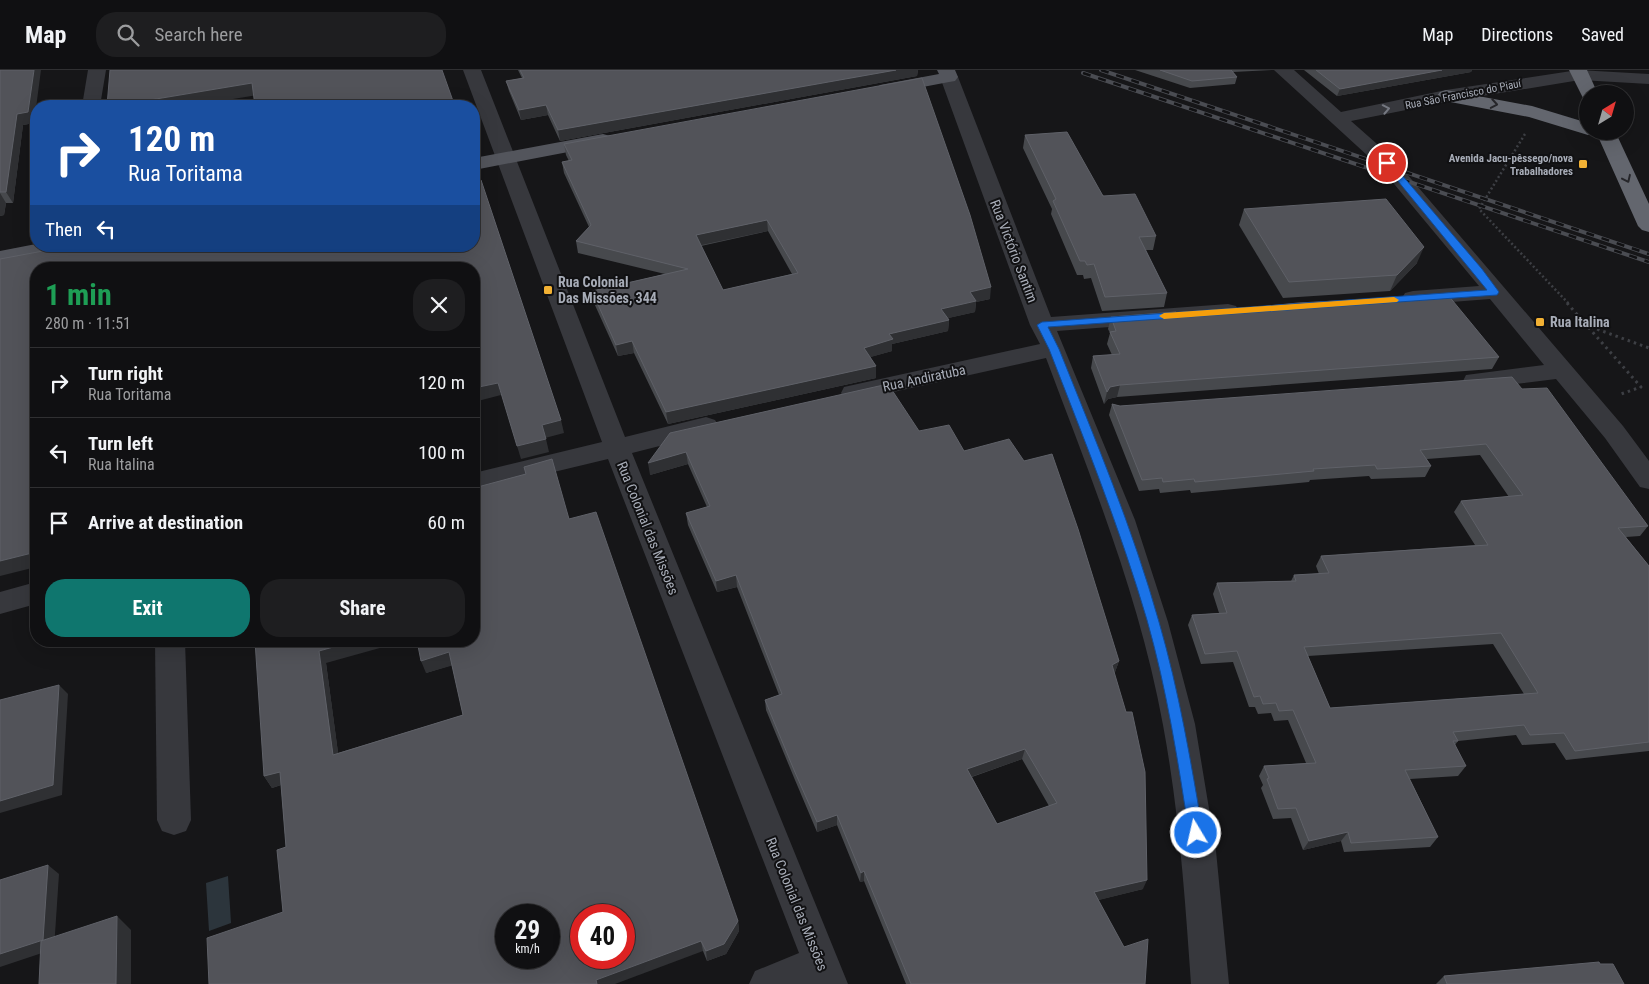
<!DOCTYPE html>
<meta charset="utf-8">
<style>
body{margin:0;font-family:"Roboto Condensed",sans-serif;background:#1e1e20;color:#f1f3f6;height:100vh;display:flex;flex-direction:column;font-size:19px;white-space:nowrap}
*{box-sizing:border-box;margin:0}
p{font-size:16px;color:#9c9d9f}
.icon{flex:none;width:28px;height:28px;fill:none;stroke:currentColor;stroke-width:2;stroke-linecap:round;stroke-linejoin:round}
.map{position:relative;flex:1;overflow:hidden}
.side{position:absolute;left:30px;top:192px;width:450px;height:385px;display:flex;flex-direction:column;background:#101012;border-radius:20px;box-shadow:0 5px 20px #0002,0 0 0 1px #303032}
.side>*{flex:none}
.guide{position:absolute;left:30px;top:30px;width:450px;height:152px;border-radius:20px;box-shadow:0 5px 20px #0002,0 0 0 1px #303032;background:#1a4fa0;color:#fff;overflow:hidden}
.needle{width:32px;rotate:37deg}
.controls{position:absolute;left:1579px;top:15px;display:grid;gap:10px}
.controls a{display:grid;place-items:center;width:55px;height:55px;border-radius:50%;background:#101012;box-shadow:0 5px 20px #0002,0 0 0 1px #303032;font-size:25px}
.speed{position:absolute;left:495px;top:834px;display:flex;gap:10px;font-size:25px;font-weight:700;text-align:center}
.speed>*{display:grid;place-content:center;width:65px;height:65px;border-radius:50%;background:#101012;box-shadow:0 5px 20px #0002,0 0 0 1px #303032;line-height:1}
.speed small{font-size:12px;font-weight:400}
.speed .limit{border:8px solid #d22;background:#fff;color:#111}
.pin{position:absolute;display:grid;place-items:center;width:42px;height:42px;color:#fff;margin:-21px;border:2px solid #fff;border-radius:50%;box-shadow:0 1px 5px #0007}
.me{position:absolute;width:55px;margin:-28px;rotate:351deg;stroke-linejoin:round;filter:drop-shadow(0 0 4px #0008)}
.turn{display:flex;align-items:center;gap:18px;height:105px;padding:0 15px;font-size:22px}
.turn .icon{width:65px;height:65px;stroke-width:2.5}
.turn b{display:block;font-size:35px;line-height:42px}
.then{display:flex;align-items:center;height:48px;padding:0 15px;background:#0003;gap:10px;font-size:19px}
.round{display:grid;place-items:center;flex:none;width:52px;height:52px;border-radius:20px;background:#1e1e20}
.head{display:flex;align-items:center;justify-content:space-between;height:85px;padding:0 15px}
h1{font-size:30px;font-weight:700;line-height:38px;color:#1e9e55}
.primary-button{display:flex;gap:10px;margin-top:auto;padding:10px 15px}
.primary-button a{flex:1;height:58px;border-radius:20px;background:#0f766e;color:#fff;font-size:20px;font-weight:700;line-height:58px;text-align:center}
.primary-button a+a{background:#1e1e20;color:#f1f3f6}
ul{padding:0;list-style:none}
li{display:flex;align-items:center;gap:15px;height:70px;padding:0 15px;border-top:1px solid #303032}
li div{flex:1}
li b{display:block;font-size:19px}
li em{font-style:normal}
header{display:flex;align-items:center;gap:30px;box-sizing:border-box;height:70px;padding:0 25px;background:#101012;border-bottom:1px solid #303032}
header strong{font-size:24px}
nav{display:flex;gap:28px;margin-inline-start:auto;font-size:18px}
.search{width:350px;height:45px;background:#1e1e20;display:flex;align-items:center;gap:12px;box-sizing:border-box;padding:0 18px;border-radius:20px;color:#9c9d9f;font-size:19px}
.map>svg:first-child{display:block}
.water{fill:#2c353c}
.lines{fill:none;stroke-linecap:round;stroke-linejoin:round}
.path-far1{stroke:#3d3f44;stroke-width:2.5;stroke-dasharray:2 2.5;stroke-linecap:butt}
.path{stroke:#3d3f44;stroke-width:3;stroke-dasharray:2.5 4;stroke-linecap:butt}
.minor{fill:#37383d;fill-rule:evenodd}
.major{fill:#53555c;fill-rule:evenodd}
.highway{fill:#63666e;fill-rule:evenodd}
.rail-casing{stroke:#4a4c52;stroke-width:4}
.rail{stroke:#111113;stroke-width:2.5;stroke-dasharray:8;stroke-linecap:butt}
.wall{fill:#47494d;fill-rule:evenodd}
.shaded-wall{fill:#2f3033}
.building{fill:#525359;stroke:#5f6168;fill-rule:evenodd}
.oneway{stroke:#26262a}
.oneway2{stroke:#757881}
.route{fill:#1a73e8;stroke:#114b97}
.slow{fill:#f59e0b}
.poi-dot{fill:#f2b134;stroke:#111113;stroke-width:2}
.labels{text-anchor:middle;stroke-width:4;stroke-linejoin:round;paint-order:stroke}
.far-street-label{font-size:11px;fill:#a8adb8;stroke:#111113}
.far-poi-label{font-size:11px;font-weight:bold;fill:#a8adb8;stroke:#111113;text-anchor:end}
.street-label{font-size:14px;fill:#a8adb8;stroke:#111113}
.poi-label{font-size:14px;font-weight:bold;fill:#a8adb8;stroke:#111113;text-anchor:start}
</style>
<header>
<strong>Map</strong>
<div class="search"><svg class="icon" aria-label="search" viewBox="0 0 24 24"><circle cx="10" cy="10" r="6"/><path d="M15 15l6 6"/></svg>Search here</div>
<nav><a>Map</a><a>Directions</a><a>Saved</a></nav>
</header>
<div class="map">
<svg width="1649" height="914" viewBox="0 0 1649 914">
<rect width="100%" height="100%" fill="#161618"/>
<polygon class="water" points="228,806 231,853 209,861 206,813"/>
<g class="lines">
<polyline class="path-far1" points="1525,64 1479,139 1569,234"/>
<g class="path">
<polyline points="1567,233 1641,317 1621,324"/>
<polyline points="1591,257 1649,278"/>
</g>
<g class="minor">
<polygon points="88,0 106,0 100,36 82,36"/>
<polygon points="463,0 481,0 625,367 706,347 715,350 719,356 715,362 632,383 848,914 749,914 755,901 799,883 608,389 474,421 474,403 602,372"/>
<polygon points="1274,0 1294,0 1341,42 1446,20 1578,0 1649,4 1649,14 1580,10 1446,32 1351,51 1394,89 1623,356 1649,391 1649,419 1640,417 1605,368 1556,309 1475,319 1466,317 1463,311 1466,305 1544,295 1490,229 1413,235 1405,233 1402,228 1405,223 1413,221 1479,216 1380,97"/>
<path d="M949 2 955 3 958 7 1051 247 1228 234 1236 236 1239 241 1236 246 1228 248 1057 261 1135 450 1168 552 1195 654 1216 781 1229 914H1191C1185 827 1179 741 1163 655 1140 528 1091 408 1046 288L853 331 844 329 841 323 844 317 853 315 1040 274 1030 255 940 7 943 3Z"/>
<polygon points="36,512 36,534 0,544 0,522"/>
<polygon points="155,571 185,571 191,750 186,761 174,765 162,761 157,750"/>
</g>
<g class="major">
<polygon points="937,0 955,0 958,7 955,11 949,12 886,24 880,23 877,19 880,15 939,4"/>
<polygon points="603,64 610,66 613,70 610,74 474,100 474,88"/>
<polygon points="36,174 36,176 68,176 65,181 0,195 0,181"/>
</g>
<g class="highway">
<polygon points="1569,0 1587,0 1598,24 1588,24 1588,29 1583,28"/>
<polygon points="1446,20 1532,36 1588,53 1588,61 1615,61 1649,134 1649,162 1642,160 1638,156 1596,62 1588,65 1529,47 1440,30 1437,26 1440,22"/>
</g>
<defs>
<g id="rail">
<polyline points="1101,0 1649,184"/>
<polyline points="1083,3 1649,192"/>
</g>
</defs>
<use href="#rail" class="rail-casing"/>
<use href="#rail" class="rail"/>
</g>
<g class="wall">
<polygon points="0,0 34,53 23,55 13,133 6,133 4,145 0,146"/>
<polygon points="518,0 918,0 917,6 560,71 548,45 521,50 509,21 506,11 522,8"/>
<polygon points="1135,0 1272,0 1233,2 1237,7 1235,14 1190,18"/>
<polygon points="1304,0 1472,0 1471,2 1337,26"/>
<polygon points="1025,65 1156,166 1153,180 1146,180 1167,223 1164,237 1102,241 1091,208 1084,209 1083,205 1077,205 1051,144 1052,139 1023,78"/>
<path d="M564 74 990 229 976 232 975 242 948 248 949 250 948 261 892 274V281L870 287 876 296V308L668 354 634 283 618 286 594 233 592 221 665 204 578 183 576 171 589 157 564 103 562 92 569 91 566 85ZM768 161 792 204 723 220 701 176Z"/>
<polygon points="1244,139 1417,193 1390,221 1283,228 1239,155"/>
<polygon points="1177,245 1499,287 1492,299 1117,327 1108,329 1104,334 1091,298 1093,286 1112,285 1107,274 1110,263 1108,259 1111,247"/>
<path d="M1522 319 1648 456 1640 466 1626 467 1649 496V681L1566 690 1555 673 1522 675 1516 665 1458 671 1455 675 1466 696 1458 706 1410 709 1438 767 1430 777 1344 782 1341 771 1303 780 1291 748 1273 749 1261 718 1263 715 1259 706 1264 696 1306 693 1288 650 1274 651 1271 643 1258 644 1255 637H1249L1233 592 1201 594 1188 555 1192 545 1219 543 1213 524 1217 513 1291 511 1294 505 1319 504 1316 496 1321 486 1475 475 1454 442 1461 431 1509 427 1480 385 1427 389 1431 396 1425 407 1371 409 1369 406 1310 410 1309 412 1191 423 1190 420 1160 423 1159 419 1139 421 1109 345 1112 334 1120 336ZM1493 574 1524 624 1330 638 1308 586Z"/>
<path d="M919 361 964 381 1119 591 1115 602 1114 603 1143 819 1098 830 1124 877 1145 914H906L864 811 860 812 837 755 817 762 795 710 766 640 765 630 779 625 737 517 717 522 688 455 686 443 707 437 688 394 650 405 670 363ZM1022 689 1049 736 997 754 972 707Z"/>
<polygon points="569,449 738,851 739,861 726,884 707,891 703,881 283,842 286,777 281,715 272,718 264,706 326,593 338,683 463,645 452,595 426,603"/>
<polygon points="1600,894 1624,914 1436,914 1444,906"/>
</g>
<g class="shaded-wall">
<polygon points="34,0 41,0 34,53 23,55 13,133 6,122 17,44"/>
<polygon points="896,0 918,0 917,6 560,71 558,60"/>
<polygon points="1442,0 1472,0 1471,2 1337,26 1340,19"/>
<polygon points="252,13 257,25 190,36 114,36"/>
<polygon points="453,31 454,36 447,36 446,33"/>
<polygon points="546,35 548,45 521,50 519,40"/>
<polygon points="0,123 6,133 4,145 0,146"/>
<polygon points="767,150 768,161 697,176 696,165"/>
<polygon points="1424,177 1417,193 1390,221 1397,205"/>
<polygon points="991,217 990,229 976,232 975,242 940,250 941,239 970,222"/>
<polygon points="949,250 948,261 892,274 892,281 864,289 864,278 889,264"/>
<polygon points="632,271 634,283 618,286 616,275"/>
<polygon points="876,296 876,308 668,354 666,342"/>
<polygon points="498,313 501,325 474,332 474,318"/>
<polygon points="1120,315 1117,327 1108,329 1104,334 1107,322 1110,317"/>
<polygon points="561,350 564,363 545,368 542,355"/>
<polygon points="546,369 549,382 521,389 517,376"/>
<polygon points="686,382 688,394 650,405 648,393"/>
<polygon points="36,482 36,497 0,506 0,491"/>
<polygon points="736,505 737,517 717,522 716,511"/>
<polygon points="355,571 405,571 326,593 340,697 333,685 319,581"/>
<polygon points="449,582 454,595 426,603 421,591"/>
<polygon points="1119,591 1115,602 1108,606 1112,595"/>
<polygon points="59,615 68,624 62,725 0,743 0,731"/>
<polygon points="1025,679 1022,689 965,709 967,699"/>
<polygon points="280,702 287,713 272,718 264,706"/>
<polygon points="837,745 837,755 817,762 817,752"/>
<polygon points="1348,762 1341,771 1303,780 1309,771"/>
<polygon points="48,795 59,804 54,879 0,897 0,884"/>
<polygon points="864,801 864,811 860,812 861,803"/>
<polygon points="1147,810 1143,819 1091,832 1094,822"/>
<polygon points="117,846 131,860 131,914 116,914"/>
<polygon points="738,851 739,861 726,884 707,891 706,881"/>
<polygon points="701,871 703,881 615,914 597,914 596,910"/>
</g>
<g class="building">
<polygon points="0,0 34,0 28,42 17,44 6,122 0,122"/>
<polygon points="110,0 442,0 453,31 446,33 448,36 255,36 252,13 114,36 107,36"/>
<polygon points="520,0 896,0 558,60 546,35 519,40 506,11 524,8"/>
<polygon points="1160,0 1231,0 1237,7 1192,11"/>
<polygon points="1316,0 1442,0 1340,19"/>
<path d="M922 8 970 145 991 217 970 222 976 231 941 239 949 250 889 264 893 269 864 278 876 296 666 342 632 271 616 275 592 221 688 199 576 171 591 155 562 92 572 90 564 74ZM767 150 798 203 723 220 696 165Z"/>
<polygon points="1067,62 1103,126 1135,124 1156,166 1139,167 1167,223 1105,227 1094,194 1087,195 1085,191 1080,191 1053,131 1056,129 1025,65"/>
<polygon points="474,100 478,111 481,110 561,350 542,355 546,369 517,376 498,313 474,318 474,199 36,199 36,482 0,491 0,189 70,176 474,176"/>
<polygon points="1386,129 1424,177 1397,205 1289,212 1244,139"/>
<polygon points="1448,225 1499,287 1120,315 1110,317 1107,322 1093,286 1120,284 1110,262 1116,261 1111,247 1176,242 1177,245 1298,233"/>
<path d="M1512 307 1522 319 1547 318 1648 456 1618 458 1649 496V672L1575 681 1564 663 1530 665 1524 655 1453 662 1458 671H1453L1466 696 1405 700 1438 767 1351 773 1348 762 1309 771 1296 738 1278 739 1267 709 1269 708 1264 696 1316 693 1293 640 1279 641 1276 633 1263 634 1260 626 1254 627 1237 581 1205 584 1192 545 1227 543 1217 513 1296 511 1294 505 1329 503 1321 486 1488 475 1461 431 1523 425 1486 374 1420 380 1431 396 1377 399 1375 395 1313 399 1314 401 1195 412 1194 409 1163 412 1162 408 1142 410 1112 334 1120 336ZM1501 563 1538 623 1330 638 1304 577Z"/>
<path d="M888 314 919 361 949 355 964 381 1009 369 1024 391 1052 384 1078 459 1119 591 1112 595 1126 642H1132L1145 702 1147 810 1094 822 1124 877 1148 869 1145 914H911L864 801 861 803 837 745 817 752 794 700 765 630 782 624 736 505 716 511 686 443 710 436 686 382 648 393 670 363ZM1025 679 1057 733 997 754 967 699Z"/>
<path d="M552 389 569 449 596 442 738 851 724 874 706 881 701 871 596 910 597 914H209L207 868 283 842 277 780 286 777 280 702 264 706 255 571H355L319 581 333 685 463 645 449 582 421 591 417 571H474V418L526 404 524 397ZM506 845H549V888H506ZM581 845H624V888H581Z"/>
<polygon points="59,615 53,715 0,731 0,630"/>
<polygon points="48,795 43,870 0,884 0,810"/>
<polygon points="117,846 116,914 39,914 41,871"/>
<polygon points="1599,892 1600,894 1613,894 1624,914 1447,914 1444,906"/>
</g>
<defs><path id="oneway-chevron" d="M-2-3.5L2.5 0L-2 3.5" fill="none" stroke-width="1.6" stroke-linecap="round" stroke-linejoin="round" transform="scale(1.25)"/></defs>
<g class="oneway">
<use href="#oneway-chevron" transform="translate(1494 34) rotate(10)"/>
<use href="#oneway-chevron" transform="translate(1627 109) rotate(65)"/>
</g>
<use class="oneway2" href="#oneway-chevron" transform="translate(1386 39) rotate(-11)"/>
<path class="route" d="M1384 91H1390L1482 199 1499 222 1497 225 1048 257 1059 279C1095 369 1133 459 1159 552 1179 621 1191 692 1203 763L1201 767 1196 769 1191 767 1189 763C1178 691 1167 620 1147 550 1120 458 1084 369 1049 279L1037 255 1042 252 1487 220 1384 94Z"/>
<polygon class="slow" points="1394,227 1399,230 1397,232 1164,249 1159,246 1164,243"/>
<g class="poi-dot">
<rect x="1578" y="89" width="10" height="10" rx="2.5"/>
<rect x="543" y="215" width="10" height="10" rx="2.5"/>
<rect x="1535" y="247" width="10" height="10" rx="2.5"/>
</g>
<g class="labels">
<g class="far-street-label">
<text transform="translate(1463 24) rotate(-11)" y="4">Rua São Francisco do Piauí</text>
</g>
<g class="far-poi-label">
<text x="1573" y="92">Avenida Jacu-pêssego/nova<tspan x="1573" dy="13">Trabalhadores</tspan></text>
</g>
<g class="street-label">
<text transform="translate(1014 181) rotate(69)" y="5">Rua Victório Santim</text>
<text transform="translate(924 308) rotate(-12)" y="5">Rua Andiratuba</text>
<text transform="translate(648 458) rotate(68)" y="5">Rua Colonial das Missões</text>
<text transform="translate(797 834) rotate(68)" y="5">Rua Colonial das Missões</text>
</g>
<g class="poi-label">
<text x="558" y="217">Rua Colonial<tspan x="558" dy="16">Das Missões, 344</tspan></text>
<text x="1550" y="257">Rua Italina</text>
</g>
</g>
</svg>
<div class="controls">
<a><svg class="needle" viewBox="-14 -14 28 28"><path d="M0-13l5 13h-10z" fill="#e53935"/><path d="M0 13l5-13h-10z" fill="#9c9d9f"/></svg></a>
</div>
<div class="speed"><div>29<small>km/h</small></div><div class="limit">40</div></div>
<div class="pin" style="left:1387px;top:93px;background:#d93025"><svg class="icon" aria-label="arrive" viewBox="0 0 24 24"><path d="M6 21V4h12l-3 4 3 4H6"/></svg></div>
<svg class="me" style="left:1196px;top:763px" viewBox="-20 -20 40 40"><circle r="17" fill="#1a73e8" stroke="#fff" stroke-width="3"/><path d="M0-11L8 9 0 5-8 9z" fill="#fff"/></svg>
<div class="guide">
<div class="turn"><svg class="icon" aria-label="right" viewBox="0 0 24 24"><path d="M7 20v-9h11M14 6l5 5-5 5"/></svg><div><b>120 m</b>Rua Toritama</div></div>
<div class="then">Then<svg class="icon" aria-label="left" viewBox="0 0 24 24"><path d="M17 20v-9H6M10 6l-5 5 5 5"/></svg></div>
</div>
<section class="side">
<div class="head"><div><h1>1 min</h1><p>280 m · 11:51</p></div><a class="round"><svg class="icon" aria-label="close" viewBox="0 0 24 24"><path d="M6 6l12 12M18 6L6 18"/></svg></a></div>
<ul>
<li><svg class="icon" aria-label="right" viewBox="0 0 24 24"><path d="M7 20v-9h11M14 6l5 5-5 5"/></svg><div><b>Turn right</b><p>Rua Toritama</p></div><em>120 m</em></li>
<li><svg class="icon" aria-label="left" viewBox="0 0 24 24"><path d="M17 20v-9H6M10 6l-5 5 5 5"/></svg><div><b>Turn left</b><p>Rua Italina</p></div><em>100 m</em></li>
<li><svg class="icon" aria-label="arrive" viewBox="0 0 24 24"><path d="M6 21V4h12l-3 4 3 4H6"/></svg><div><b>Arrive at destination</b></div><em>60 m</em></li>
</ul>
<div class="primary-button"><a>Exit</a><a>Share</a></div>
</section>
</div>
